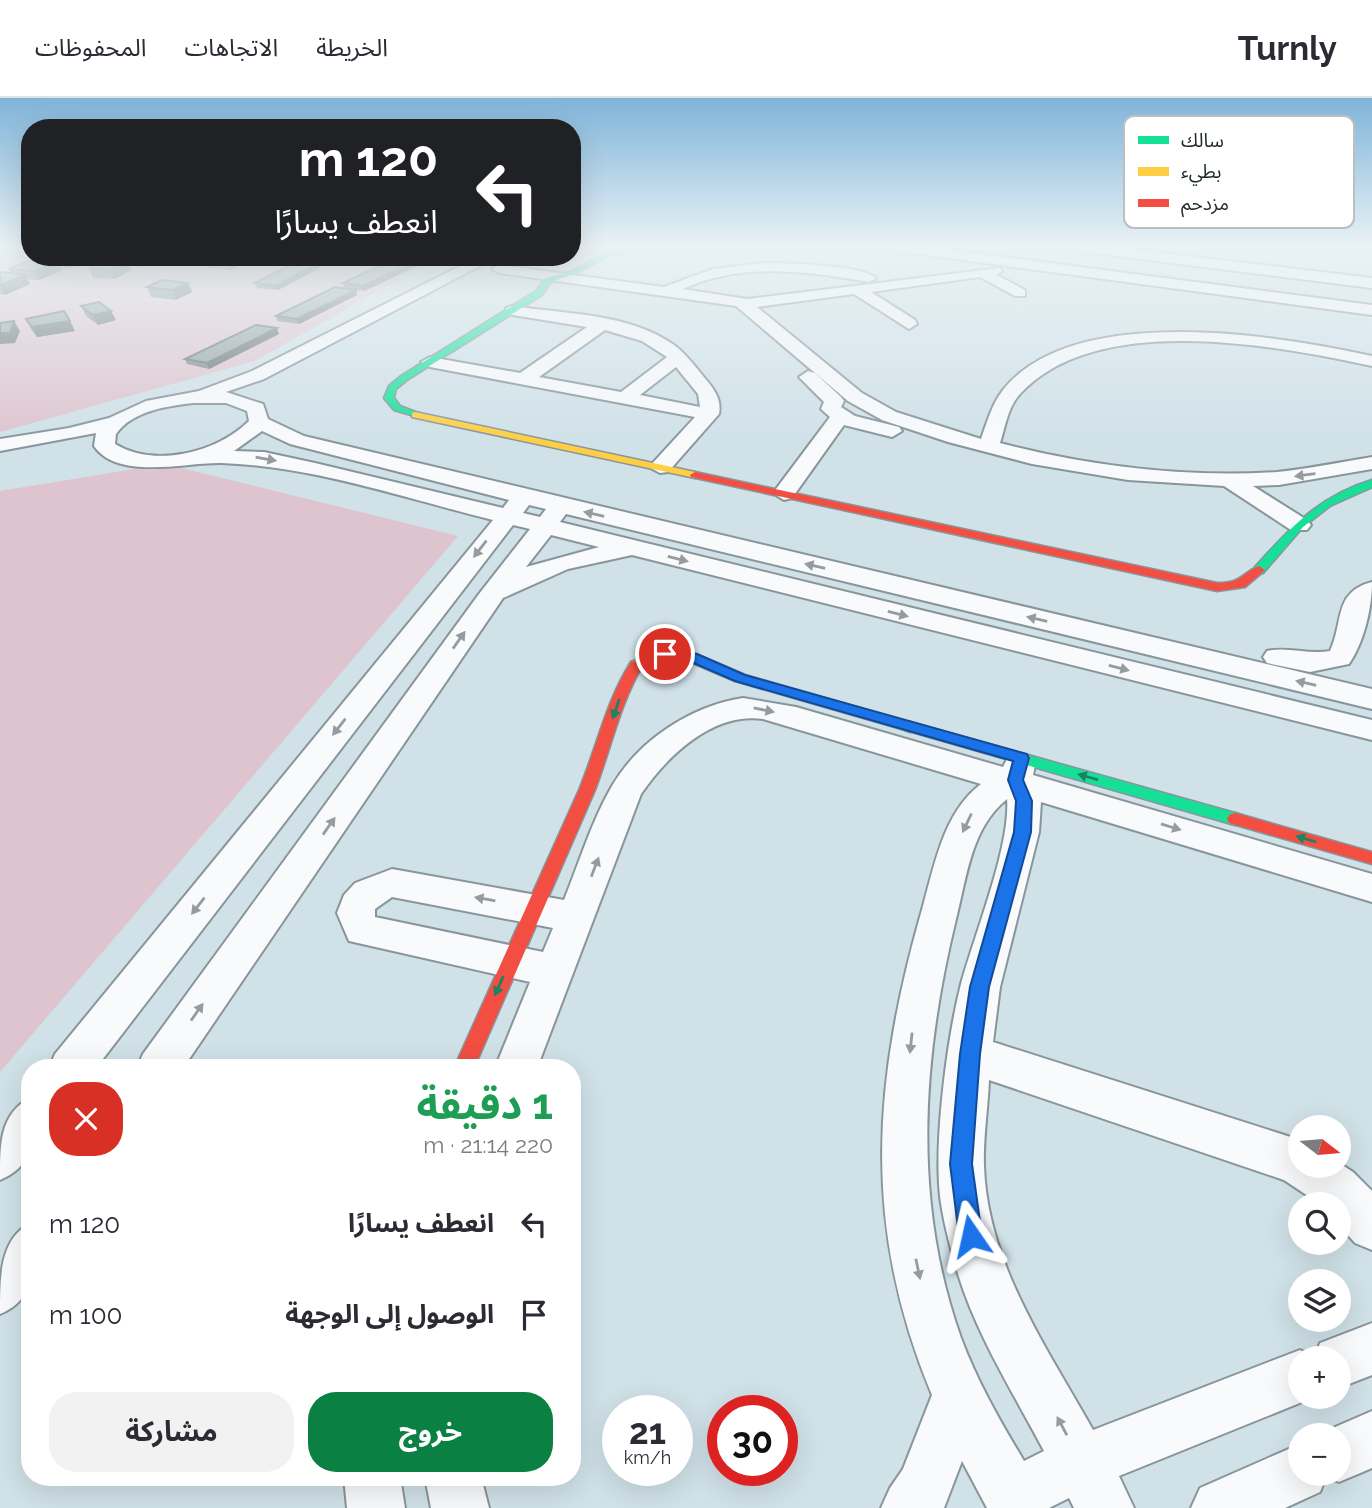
<!DOCTYPE html>
<html lang="ar">
<meta charset="utf-8">
<style>
body{margin:0;font-family:Raleway,"Noto Sans Arabic",sans-serif;background:#f2f2f3;color:#2b2b33;direction:rtl;height:100vh;display:flex;flex-direction:column;font-size:26px;white-space:nowrap}
*{box-sizing:border-box;margin:0}
p{font-size:23px;color:#7c7c81}
.icon{flex:none;width:38px;height:38px;fill:none;stroke:currentColor;stroke-width:2;stroke-linecap:round;stroke-linejoin:round}
.map{position:relative;flex:1;overflow:hidden;direction:ltr}
.panel{position:absolute;left:21px;top:961px;width:560px;height:427px;display:flex;flex-direction:column;background:#fff;border-radius:28px;box-shadow:0 7px 28px #0002;direction:rtl}
.panel>*{flex:none}
.guide{position:absolute;left:21px;top:21px;width:560px;height:147px;border-radius:28px;box-shadow:0 7px 28px #0002;direction:rtl;background:#202124;color:#fff;overflow:hidden}
.needle{width:46px;rotate:106deg}
.fabs{position:absolute;left:1288px;top:1017px;display:grid;gap:14px}
.fabs a{display:grid;place-items:center;width:63px;height:63px;border-radius:50%;background:#fff;box-shadow:0 7px 28px #0002;font-size:35px}
.speed{position:absolute;left:602px;top:1297px;display:flex;gap:14px;font-size:35px;font-weight:700;text-align:center}
.speed>*{display:grid;place-content:center;width:91px;height:91px;border-radius:50%;background:#fff;box-shadow:0 7px 28px #0002;line-height:1}
.speed small{font-size:18px;font-weight:400}
.speed .limit{border:10px solid #d22;background:#fff;color:#111}
.pin{position:absolute;display:grid;place-items:center;width:60px;height:60px;color:#fff;margin:-30px;border:4px solid #fff;border-radius:50%;box-shadow:0 2px 7px #0007}
.me{position:absolute;width:77px;margin:-38px;rotate:349deg;stroke-linejoin:round;filter:drop-shadow(0 0 5px #0008)}
.turn{display:flex;align-items:center;gap:24px;height:147px;padding:0 28px;font-size:32px}
.turn .icon{width:91px;height:91px;stroke-width:2.5}
.turn b{display:block;font-size:49px;line-height:60px}
.round{display:grid;place-items:center;flex:none;width:74px;height:74px;border-radius:28px;background:#f2f2f3}
.overview{display:flex;align-items:center;justify-content:space-between;height:119px;padding:0 28px}
h1{font-size:42px;font-weight:700;line-height:52px;color:#1e9e55}
.button{display:flex;gap:14px;margin-top:auto;padding:14px 28px}
.button a{flex:1;height:80px;border-radius:28px;background:#0b8043;color:#fff;font-size:28px;font-weight:700;line-height:80px;text-align:center}
.button a+a{background:#f2f2f3;color:#2b2b33}
ul{padding:0;list-style:none}
li{display:flex;align-items:center;gap:21px;height:91px;padding:0 28px}
li div{flex:1}
li b{display:block;font-size:26px}
li em{font-style:normal}
header{display:flex;align-items:center;gap:42px;box-sizing:border-box;height:98px;padding:0 35px;background:#fff;border-bottom:2px solid #e1e1e2}
header strong{font-size:33px}
nav{display:flex;gap:38px;margin-inline-start:auto;font-size:24px}
.map>svg:first-child{display:block}
.green{fill:#dec4ce}
.lines{fill:none;stroke-linecap:round;stroke-linejoin:round}
.street-casing{stroke:#88959a;stroke-width:4}
.fast-casing{stroke:#88959a;stroke-width:3}
.slow-casing{stroke:#88959a;stroke-width:3}
.jam-casing{stroke:#88959a;stroke-width:3}
.street{fill:#f8fafc;fill-rule:evenodd}
.fast{fill:#16e098;fill-rule:evenodd}
.slow{fill:#ffcf43;fill-rule:evenodd}
.jam{fill:#f24e42;fill-rule:evenodd}
.wall{fill:#7e8a8f}
.shaded-wall{fill:#677174}
.building{fill:#93a1a6;stroke:#677174;stroke-width:2}
.oneway{fill:#959c9f}
.oneway2{fill:#1a8463}
.route{fill:#1a73e8;stroke:#114b97;stroke-width:2}
.key{fill:#fff;stroke:#bbbfc0;stroke-width:2}
.key-label{font-size:19px;fill:#1d292e}
</style>
<header>
<strong>Turnly</strong>
<nav><a>الخريطة</a><a>الاتجاهات</a><a>المحفوظات</a></nav>
</header>
<div class="map">
<svg width="1372" height="1410" viewBox="0 0 1372 1410">
<rect width="100%" height="100%" fill="#d0e1e8"/>
<g class="green">
<polygon points="0,148 30,148 30,159 438,159 255,263 0,334"/>
<polygon points="165,366 458,438 0,974 0,393"/>
</g>
<g class="lines">
<defs>
<g id="street">
<polygon points="880,148 919,148 1372,207 1372,217 887,152"/>
<polygon points="1061,148 1103,148 1372,180 1372,190 1068,152"/>
<path d="M478 159H497L264 281 226 294 263 306 268 321 304 338 1372 591V611L566 416 560 424 1372 622V642L632 457 568 471 503 500 183 970H137L143 956 479 496 530 431 513 427 96 970H49L55 956 493 422C404 400 313 368 221 365 186 364 118 383 94 348L96 335 0 353V341L69 330 109 320 146 303 199 293 252 273ZM193 305H226L247 313 249 323C217 355 154 370 115 346L116 336C132 313 167 308 193 305ZM262 333 290 346 509 402 503 410 315 365 264 354 234 353ZM529 407 546 411 540 419 523 415ZM551 437 599 449 526 469Z"/>
<path d="M765 165C787 165 862 167 876 180L869 184C808 173 741 164 683 191L747 201 1000 170 1002 173 997 177 1025 192V198H1015L980 179 871 194 915 222 917 226 909 231 854 196 757 209 862 295 896 314 981 341C987 324 992 306 1003 292 1073 204 1276 237 1372 258V268C1274 247 1096 213 1020 296 1008 308 1005 330 1000 345 1088 368 1186 380 1277 374 1308 371 1341 364 1372 359V371L1279 387 1253 388 1307 422 1311 427 1307 432H1291L1224 388 1128 382 1032 366 948 344 882 322 848 303 736 208 499 175 492 171 499 167 664 189 713 171Z"/>
<path d="M512 208C564 216 629 215 674 247 685 255 694 267 703 278 713 290 722 300 719 316L668 374 660 375 649 369 695 319 430 269 421 264 430 259 520 275 587 229 506 216V210ZM605 232 642 243 667 259 621 294 539 279ZM676 269 698 296 700 309 640 297Z"/>
<polygon points="808,273 815,275 841,299 844,303 841,309 855,318 899,329 902,333 892,339 844,327 792,400 784,402 773,395 830,319 821,311 824,304 799,279"/>
<path d="M1372 484C1372 510 1364 544 1349 566L1310 574 1267 565 1263 559 1267 553C1287 548 1308 557 1330 553 1344 524 1333 494 1372 484Z"/>
<path d="M743 600 796 609 1003 669 1008 659 1019 656 1030 659 1035 667 1033 677 1372 776V804L1041 704 1039 734 1000 889 993 944 1300 1042V1068H1339V1065L1353 1074 1372 1093V1152L1355 1145 1339 1127V1106H1320L1284 1082 989 982C988 1010 983 1039 984 1068 987 1165 1047 1250 1093 1332L1300 1252 1315 1259 1320 1245 1372 1225V1277L1339 1290V1260H1300V1298H1317L1119 1378 1134 1410H1074L1069 1400 1049 1410H987L962 1363 944 1410H881L890 1390 903 1371 932 1297C861 1127 873 982 923 808 935 765 944 714 981 686L763 621C713 614 668 657 641 696L537 970H495L530 884 349 843 337 815 344 797 355 785 392 771 564 802C579 765 592 722 612 688 639 642 691 608 743 600ZM1007 701C1011 747 974 838 961 886 947 941 934 1043 940 1098 943 1123 951 1152 958 1176 977 1238 1014 1296 1044 1353L1024 1363C1000 1323 977 1283 961 1240 912 1103 922 960 956 821 967 778 971 730 1007 701ZM392 799 553 830 543 854 375 819V811Z"/>
<path d="M30 1000C30 1036 40 1065 0 1082 0 1045 0 1016 30 1000Z"/>
<path d="M30 1125C30 1163 41 1199 0 1216 0 1177 0 1142 30 1125Z"/>
<polygon points="1372,1313 1372,1370 1339,1384 1326,1379 1320,1394 1285,1410 1191,1410 1200,1390 1300,1346 1300,1376 1339,1376 1339,1337 1319,1336"/>
<polygon points="344,1379 400,1379 405,1410 347,1410"/>
<polygon points="425,1379 481,1379 489,1410 431,1410"/>
</g>
<g id="fast">
<polygon points="645,148 662,148 612,157 574,176 551,184 542,197 407,282 396,291 394,300 400,308 418,315 418,319 394,312 384,300 389,288 401,278 536,193 545,180 570,174 608,154"/>
<path d="M1372 382V389L1330 408 1303 429 1263 475H1255V469C1290 430 1319 398 1372 382Z"/>
<polygon points="910,624 1235,715 1241,717 1243,721 1241,725 1235,727 905,632 903,629 905,626"/>
</g>
<g id="slow">
<polygon points="415,314 695,374 700,377 695,380 412,319 412,315"/>
<polygon points="665,552 696,556 745,577 915,626 917,629 910,634 905,632 735,583 688,563 666,560 636,571 629,567 631,564"/>
</g>
<g id="jam">
<path d="M695 374 1217 485C1243 485 1240 476 1259 468L1265 472 1245 489 1217 493 691 379 690 377Z"/>
<path d="M636 563 643 567C620 605 611 650 595 692L474 970H454L579 692C597 649 606 603 631 564Z"/>
<polygon points="1235,715 1372,754 1372,766 1229,725 1227,721 1229,717"/>
</g>
</defs>
<use href="#street" class="street-casing"/>
<use href="#fast" class="fast-casing"/>
<use href="#slow" class="slow-casing"/>
<use href="#jam" class="jam-casing"/>
<use href="#street" class="street"/>
<use href="#fast" class="fast"/>
<use href="#slow" class="slow"/>
<use href="#jam" class="jam"/>
</g>
<g class="wall">
<polygon points="44,159 94,159 94,160 71,170 60,168 62,172 39,182 27,181 30,186 5,197 0,196 0,175 11,175 9,171 46,162"/>
<polygon points="205,159 242,159 244,165 230,172 206,169 203,160"/>
<polygon points="316,159 344,159 334,163 326,162 327,166 278,192 257,190 255,185"/>
<polygon points="417,168 364,193 344,189 343,185"/>
<polygon points="89,170 131,172 115,181 93,180"/>
<polygon points="188,185 192,194 176,202 151,199 147,189"/>
<polygon points="356,192 357,197 299,226 277,223 276,218"/>
<polygon points="81,208 116,222 98,227 86,218"/>
<polygon points="26,221 75,233 37,239 31,231"/>
<polygon points="279,236 209,271 187,266 185,261"/>
</g>
<g class="shaded-wall">
<polygon points="70,159 94,159 94,160 71,170 67,160"/>
<polygon points="167,159 168,165 137,169 134,160"/>
<polygon points="235,159 242,159 244,165 230,172 227,163"/>
<polygon points="333,159 344,159 334,163"/>
<polygon points="326,161 327,166 278,192 276,188"/>
<polygon points="57,163 62,172 39,182 35,173"/>
<polygon points="127,163 131,172 115,181 111,172"/>
<polygon points="416,163 417,168 364,193 363,188"/>
<polygon points="25,177 30,186 5,197 0,187"/>
<polygon points="188,185 192,194 176,202 173,192"/>
<polygon points="356,192 357,197 299,226 297,221"/>
<polygon points="111,213 116,222 98,227 93,217"/>
<polygon points="14,223 20,233 15,245 0,246 0,235"/>
<polygon points="70,223 75,233 37,239 32,229"/>
<polygon points="277,230 279,236 209,271 207,265"/>
</g>
<g class="building">
<polygon points="205,159 235,159 227,163 203,160"/>
<polygon points="306,159 326,161 276,188 255,185"/>
<polygon points="396,160 416,163 363,188 343,185"/>
<polygon points="34,161 57,163 35,173 9,171"/>
<polygon points="104,162 127,163 111,172 89,170"/>
<polygon points="2,174 25,177 0,187 0,175"/>
<polygon points="162,182 188,185 173,192 147,189"/>
<polygon points="335,189 356,192 297,221 276,218"/>
<polygon points="99,204 111,213 93,217 81,208"/>
<polygon points="64,213 70,223 32,229 26,221"/>
<polygon points="14,223 10,235 0,235 0,225"/>
<polygon points="256,227 277,230 207,265 185,261"/>
</g>
<defs><path id="oneway-solid" d="M-6-.8H1V-3.2L6.5 0L1 3.2V.8H-6Z" transform="scale(1.75)"/></defs>
<g class="oneway">
<use href="#oneway-solid" transform="translate(266 361) rotate(10)"/>
<use href="#oneway-solid" transform="translate(1305 377) rotate(173)"/>
<use href="#oneway-solid" transform="translate(594 416) rotate(-167)"/>
<use href="#oneway-solid" transform="translate(480 451) rotate(128)"/>
<use href="#oneway-solid" transform="translate(678 461) rotate(14)"/>
<use href="#oneway-solid" transform="translate(815 468) rotate(-167)"/>
<use href="#oneway-solid" transform="translate(898 516) rotate(14)"/>
<use href="#oneway-solid" transform="translate(1037 521) rotate(-167)"/>
<use href="#oneway-solid" transform="translate(459 542) rotate(-55)"/>
<use href="#oneway-solid" transform="translate(1119 570) rotate(14)"/>
<use href="#oneway-solid" transform="translate(1306 585) rotate(-167)"/>
<use href="#oneway-solid" transform="translate(764 612) rotate(11)"/>
<use href="#oneway-solid" transform="translate(339 629) rotate(128)"/>
<use href="#oneway-solid" transform="translate(967 725) rotate(115)"/>
<use href="#oneway-solid" transform="translate(329 728) rotate(-55)"/>
<use href="#oneway-solid" transform="translate(1171 729) rotate(17)"/>
<use href="#oneway-solid" transform="translate(595 769) rotate(-69)"/>
<use href="#oneway-solid" transform="translate(485 801) rotate(-170)"/>
<use href="#oneway-solid" transform="translate(198 808) rotate(128)"/>
<use href="#oneway-solid" transform="translate(197 914) rotate(-55)"/>
<use href="#oneway-solid" transform="translate(911 945) rotate(96)"/>
<use href="#oneway-solid" transform="translate(918 1171) rotate(78)"/>
<use href="#oneway-solid" transform="translate(1062 1328) rotate(-118)"/>
</g>
<g class="oneway2">
<use href="#oneway-solid" transform="translate(616 611) rotate(109)"/>
<use href="#oneway-solid" transform="translate(1088 679) rotate(-164)"/>
<use href="#oneway-solid" transform="translate(1306 741) rotate(-164)"/>
<use href="#oneway-solid" transform="translate(499 888) rotate(114)"/>
</g>
<linearGradient id="sky" x2="0" y2="1"><stop stop-color="#7fb4da"/><stop offset="0.43" stop-color="#eaf2f5"/><stop offset="1" stop-color="#eaf2f5" stop-opacity="0"/></linearGradient>
<rect width="1372" height="345" fill="url(#sky)"/>
<polygon class="route" points="665,552 697,556 745,577 1027,656 1029,660 1023,682 1032,703 1031,734 989,889 980,956 972,1066 982,1138 979,1146 971,1149 963,1146 959,1138 950,1066 960,956 970,889 1014,734 1016,703 1008,682 1013,663 735,583 689,563 660,559 660,554"/>
<rect x="1124" y="18" width="230" height="112" rx="10" class="key"/>
<rect x="1138" y="38" width="31" height="8" fill="#16e098"/>
<rect x="1138" y="69" width="31" height="9" fill="#ffcf43"/>
<rect x="1138" y="101" width="31" height="8" fill="#f24e42"/>
<g class="key-label">
<text x="1181" y="49">سالك</text>
<text x="1181" y="80">بطيء</text>
<text x="1181" y="112">مزدحم</text>
</g>
</svg>
<div class="fabs">
<a><svg class="needle" viewBox="-14 -14 28 28"><path d="M0-13l5 13h-10z" fill="#e53935"/><path d="M0 13l5-13h-10z" fill="#7c7c81"/></svg></a>
<a><svg class="icon" aria-label="search" viewBox="0 0 24 24"><circle cx="10" cy="10" r="6"/><path d="M15 15l6 6"/></svg></a>
<a><svg class="icon" aria-label="layers" viewBox="0 0 24 24"><path d="M12 4l9 5-9 5-9-5zM3 14l9 5 9-5"/></svg></a>
<a>+</a>
<a>−</a>
</div>
<div class="speed"><div>21<small>km/h</small></div><div class="limit">30</div></div>
<div class="pin" style="left:665px;top:556px;background:#d93025"><svg class="icon" aria-label="arrive" viewBox="0 0 24 24"><path d="M6 21V4h12l-3 4 3 4H6"/></svg></div>
<svg class="me" style="left:971px;top:1138px" viewBox="-20 -20 40 40"><path d="M0-17L14 15 0 8-14 15z" fill="#1a73e8" stroke="#fff" stroke-width="4"/></svg>
<div class="guide">
<div class="turn"><svg class="icon" aria-label="left" viewBox="0 0 24 24"><path d="M17 20v-9H6M10 6l-5 5 5 5"/></svg><div><b>120 m</b>انعطف يسارًا</div></div>
</div>
<section class="panel">
<div class="overview"><div><h1>1 دقيقة</h1><p>220 m · 21:14</p></div><a class="round" style="background:#d93025;color:#fff"><svg class="icon" aria-label="close" viewBox="0 0 24 24"><path d="M6 6l12 12M18 6L6 18"/></svg></a></div>
<ul>
<li><svg class="icon" aria-label="left" viewBox="0 0 24 24"><path d="M17 20v-9H6M10 6l-5 5 5 5"/></svg><div><b>انعطف يسارًا</b></div><em>120 m</em></li>
<li><svg class="icon" aria-label="arrive" viewBox="0 0 24 24"><path d="M6 21V4h12l-3 4 3 4H6"/></svg><div><b>الوصول إلى الوجهة</b></div><em>100 m</em></li>
</ul>
<div class="button"><a>خروج</a><a>مشاركة</a></div>
</section>
</div>
